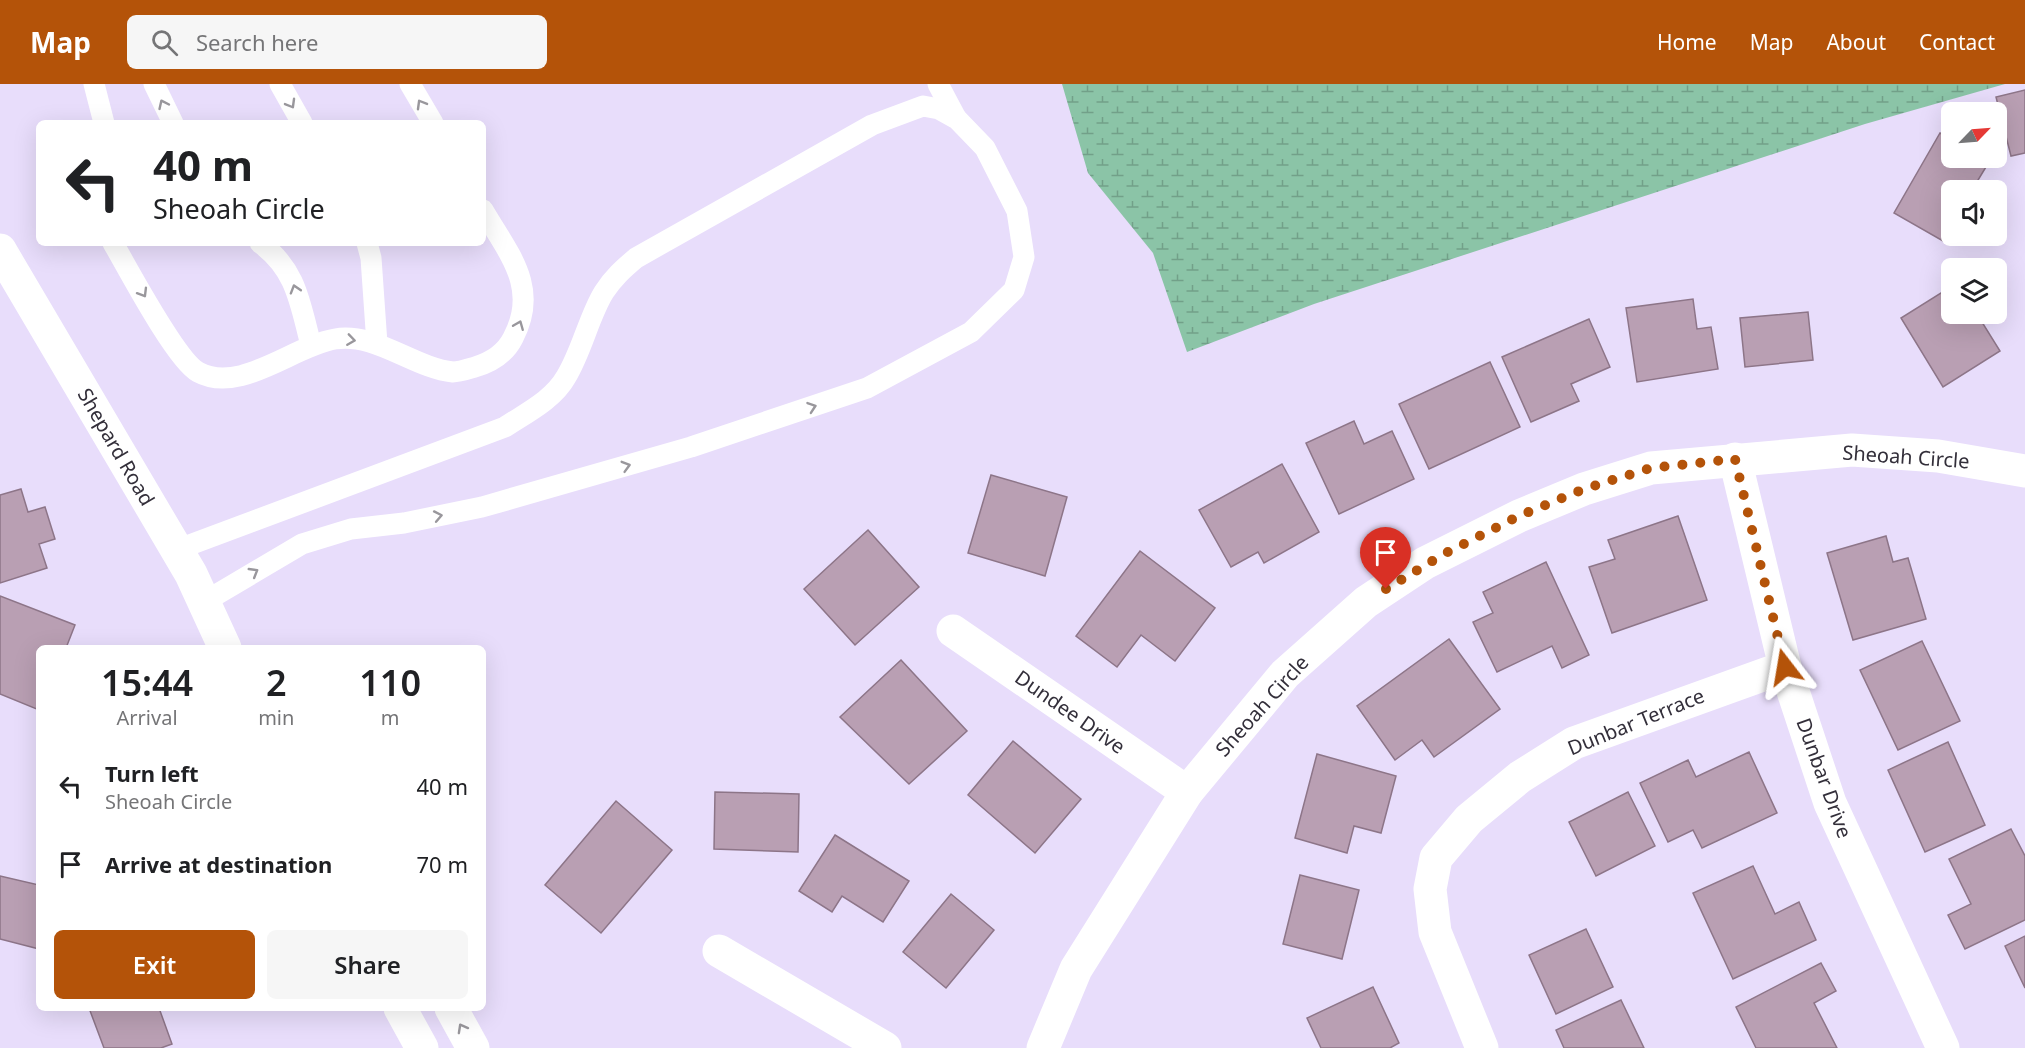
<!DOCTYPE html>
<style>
body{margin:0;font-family:"Noto Sans",sans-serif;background:#f6f6f6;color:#202124;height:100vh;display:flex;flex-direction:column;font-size:22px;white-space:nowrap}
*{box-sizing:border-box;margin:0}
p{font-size:20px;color:#757577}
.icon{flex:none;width:33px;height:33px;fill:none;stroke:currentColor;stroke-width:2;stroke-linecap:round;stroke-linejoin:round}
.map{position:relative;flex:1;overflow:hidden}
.details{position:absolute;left:36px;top:561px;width:450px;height:366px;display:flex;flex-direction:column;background:#fff;border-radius:9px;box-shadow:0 6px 24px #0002}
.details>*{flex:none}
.guide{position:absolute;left:36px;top:36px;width:450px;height:126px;border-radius:9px;box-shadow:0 6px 24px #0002;background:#fff;color:#202124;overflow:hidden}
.needle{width:39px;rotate:65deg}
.tools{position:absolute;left:1941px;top:18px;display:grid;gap:12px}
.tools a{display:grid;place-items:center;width:66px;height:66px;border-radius:9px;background:#fff;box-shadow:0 6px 24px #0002;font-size:30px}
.pin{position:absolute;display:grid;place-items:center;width:51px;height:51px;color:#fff;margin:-62px -26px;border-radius:50% 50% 50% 0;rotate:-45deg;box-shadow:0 0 6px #0007}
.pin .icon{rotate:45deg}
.me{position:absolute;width:66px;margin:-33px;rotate:346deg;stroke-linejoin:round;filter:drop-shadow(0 0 4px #0008)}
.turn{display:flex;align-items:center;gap:21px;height:126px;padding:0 18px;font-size:27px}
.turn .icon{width:78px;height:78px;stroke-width:2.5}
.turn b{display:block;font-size:42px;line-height:51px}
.eta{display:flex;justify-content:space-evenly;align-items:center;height:102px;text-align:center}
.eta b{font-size:36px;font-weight:600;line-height:42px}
.primary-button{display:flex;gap:12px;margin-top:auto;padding:12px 18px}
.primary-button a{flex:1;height:69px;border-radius:9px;background:#b45309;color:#fff;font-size:24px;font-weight:600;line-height:69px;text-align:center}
.primary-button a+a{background:#f6f6f6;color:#202124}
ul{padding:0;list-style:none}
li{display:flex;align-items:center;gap:18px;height:78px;padding:0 18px}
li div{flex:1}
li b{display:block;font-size:22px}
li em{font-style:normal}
header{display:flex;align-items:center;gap:36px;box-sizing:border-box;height:84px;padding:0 30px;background:#b45309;color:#fff}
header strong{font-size:28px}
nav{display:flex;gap:33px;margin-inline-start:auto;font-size:21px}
.search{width:420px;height:54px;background:#f6f6f6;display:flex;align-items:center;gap:15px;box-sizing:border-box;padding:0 21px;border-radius:9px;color:#757577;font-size:22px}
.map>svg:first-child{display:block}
.wetland{fill:url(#wetland-marsh)}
.building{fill:#b99fb3;stroke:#8d7588;stroke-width:1.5}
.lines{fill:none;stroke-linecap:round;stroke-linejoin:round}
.lane{stroke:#fff;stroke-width:21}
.street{stroke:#fff;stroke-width:33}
.secondary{stroke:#fff;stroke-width:33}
.oneway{stroke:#99979c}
.route{stroke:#b45309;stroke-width:10;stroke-dasharray:0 18}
.labels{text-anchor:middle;stroke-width:6;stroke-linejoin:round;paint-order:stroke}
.street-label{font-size:20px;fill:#332f3a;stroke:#fff}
</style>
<header>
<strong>Map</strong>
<div class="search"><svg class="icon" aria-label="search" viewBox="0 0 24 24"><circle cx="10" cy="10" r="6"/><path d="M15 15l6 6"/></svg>Search here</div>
<nav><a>Home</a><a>Map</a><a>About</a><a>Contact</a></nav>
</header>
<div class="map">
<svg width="2025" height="964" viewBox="0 0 2025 964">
<defs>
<pattern id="wetland-marsh" width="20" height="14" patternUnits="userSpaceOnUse" patternTransform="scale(1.5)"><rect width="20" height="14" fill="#8bc4a7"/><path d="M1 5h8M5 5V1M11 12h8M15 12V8" fill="none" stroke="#72a089"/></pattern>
</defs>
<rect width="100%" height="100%" fill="#e8ddfb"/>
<polygon class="wetland" points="1062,0 2005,0 1865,40 1314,220 1187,268 1153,169 1088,89"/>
<g class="building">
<polygon points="2025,6 2025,69 2011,72 1996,13"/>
<polygon points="1940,49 1952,56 1952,74 1981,74 1989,78 1972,106 1952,106 1952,143 1943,157 1894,129"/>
<polygon points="1952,202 1952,230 1977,230 2000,267 1943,303 1901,234"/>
<polygon points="1693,215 1697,245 1711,243 1718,285 1637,298 1626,224"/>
<polygon points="1808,228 1813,276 1745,283 1740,234"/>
<polygon points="1589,235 1610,283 1571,300 1579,317 1531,338 1502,273"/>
<polygon points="1490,278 1520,343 1429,385 1399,320"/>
<polygon points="1354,337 1364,360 1392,347 1414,395 1339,430 1306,359"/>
<polygon points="1282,380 1319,448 1264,479 1258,468 1231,483 1199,426"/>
<polygon points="991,391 1067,413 1045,492 968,469"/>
<polygon points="21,405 28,428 45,423 55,455 39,460 47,484 0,499 0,411"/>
<polygon points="1678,432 1707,516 1612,549 1589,483 1615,475 1608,456"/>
<polygon points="868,446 919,503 855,561 804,505"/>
<polygon points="1886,452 1893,478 1908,474 1926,535 1853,556 1827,469"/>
<polygon points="1140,467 1215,524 1175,577 1141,551 1117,583 1076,552"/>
<polygon points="1546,478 1589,571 1562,584 1552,562 1497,588 1473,538 1493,529 1483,508"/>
<polygon points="0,512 75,541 66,564 39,564 39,626 0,610"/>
<polygon points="1449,555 1500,625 1434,673 1422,656 1395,676 1357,622"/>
<polygon points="1922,557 1960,637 1898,666 1860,586"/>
<polygon points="901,576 967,647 909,700 840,633"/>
<polygon points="1013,657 1081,715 1035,769 968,711"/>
<polygon points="1948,658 1985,741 1925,768 1888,686"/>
<polygon points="1749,668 1777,729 1702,764 1693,746 1668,758 1640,699 1688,676 1696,693"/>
<polygon points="1317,670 1396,692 1381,749 1354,742 1347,769 1295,754"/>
<polygon points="715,708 799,710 798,768 714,765"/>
<polygon points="1628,708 1655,762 1596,792 1569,738"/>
<polygon points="616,717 672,766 601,849 545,801"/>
<polygon points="2011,745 2025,772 2025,836 1965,865 1948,831 1971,820 1949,775"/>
<polygon points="835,751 909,797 883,838 842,812 832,828 799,807"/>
<polygon points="1753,782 1775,830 1799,818 1816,856 1733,895 1693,809"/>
<polygon points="1300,791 1359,806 1342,875 1283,860"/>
<polygon points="0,792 39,801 39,865 0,855"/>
<polygon points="951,810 994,846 946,904 903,868"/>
<polygon points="1586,845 1613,903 1556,930 1529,871"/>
<polygon points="2025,852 2025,904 2005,862"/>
<polygon points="1821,879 1836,907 1814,919 1837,964 1756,964 1736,923"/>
<polygon points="1373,903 1399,959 1390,964 1321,964 1307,934"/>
<polygon points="1621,916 1644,964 1564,964 1556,946"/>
<polygon points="89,924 159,924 172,960 161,964 104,964"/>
</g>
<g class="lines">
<g class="lane">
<polyline points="94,0 104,39"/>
<polyline points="154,0 173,39"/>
<polyline points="280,0 302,39"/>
<polyline points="410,0 433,39"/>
<polyline points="938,0 956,34"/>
<path d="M113 159C128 185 176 276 198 288 240 311 293 262 335 255 375 248 414 284 453 288 459 288 468 285 475 283 492 278 505 270 513 254 540 203 508 169 483 126"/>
<path d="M260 159C297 186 300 220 311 261"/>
<polyline points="367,159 371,174 377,260"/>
<path d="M176 466 505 343C526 329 553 316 566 293 582 267 589 232 604 208 613 194 623 185 636 174L872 41 923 22 939 25 957 35 985 64 1017 127 1024 173 1014 206 971 248 867 304 691 363 482 423 404 439 351 445 302 460 204 518"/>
</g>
<g class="street">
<polyline points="1735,375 1785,583 1830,719 1943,964"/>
<polyline points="953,547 1187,708"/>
<polyline points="719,867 885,964"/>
<polyline points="1482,964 1435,848 1430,805 1436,774 1469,735 1520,693 1574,659 1785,583"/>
</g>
<g class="secondary">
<polyline points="0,166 191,490 225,564"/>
<polyline points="400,924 422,964"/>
<polyline points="451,924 473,964"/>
<polyline points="1043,964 1076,885 1187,708 1285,590 1366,518 1425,479 1519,432 1584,405 1651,384 1852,366 1938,372 2025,387"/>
</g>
</g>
<defs><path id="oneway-chevron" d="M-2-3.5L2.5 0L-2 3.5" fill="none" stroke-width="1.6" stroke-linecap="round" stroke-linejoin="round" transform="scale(1.5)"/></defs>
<g class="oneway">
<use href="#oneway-chevron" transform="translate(163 20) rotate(-115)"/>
<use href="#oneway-chevron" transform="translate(291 20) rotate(60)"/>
<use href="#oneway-chevron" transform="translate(421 20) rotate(-120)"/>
<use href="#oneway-chevron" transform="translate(295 205) rotate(-107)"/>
<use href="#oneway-chevron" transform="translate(143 209) rotate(59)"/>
<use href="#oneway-chevron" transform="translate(519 241) rotate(-68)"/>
<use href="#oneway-chevron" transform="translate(351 256) rotate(8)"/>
<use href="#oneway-chevron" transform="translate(812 323) rotate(-19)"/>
<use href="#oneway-chevron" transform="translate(626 382) rotate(-16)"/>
<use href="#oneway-chevron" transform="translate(438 432) rotate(-11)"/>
<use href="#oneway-chevron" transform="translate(254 488) rotate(-31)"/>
<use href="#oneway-chevron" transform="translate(462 944) rotate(-119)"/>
</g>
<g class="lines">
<polyline class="route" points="1386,505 1444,470 1519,432 1584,405 1651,384 1735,375 1785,583"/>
</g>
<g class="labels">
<g class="street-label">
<text transform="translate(116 363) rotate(60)" y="7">Shepard Road</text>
<text transform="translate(1906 373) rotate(4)" y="7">Sheoah Circle</text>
<text transform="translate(1262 622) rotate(-48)" y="7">Sheoah Circle</text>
<text transform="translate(1070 628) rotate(35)" y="7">Dundee Drive</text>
<text transform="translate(1636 638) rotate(-22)" y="7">Dunbar Terrace</text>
<text transform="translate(1824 694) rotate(70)" y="7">Dunbar Drive</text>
</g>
</g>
</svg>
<div class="tools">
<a><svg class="needle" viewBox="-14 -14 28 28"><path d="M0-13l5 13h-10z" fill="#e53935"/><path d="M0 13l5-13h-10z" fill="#757577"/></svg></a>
<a><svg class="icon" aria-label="sound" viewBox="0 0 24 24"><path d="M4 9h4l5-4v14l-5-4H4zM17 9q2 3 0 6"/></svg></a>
<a><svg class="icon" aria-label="layers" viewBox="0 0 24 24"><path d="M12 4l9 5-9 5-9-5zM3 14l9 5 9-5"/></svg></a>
</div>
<div class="pin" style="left:1386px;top:505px;background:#d93025"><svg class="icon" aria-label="arrive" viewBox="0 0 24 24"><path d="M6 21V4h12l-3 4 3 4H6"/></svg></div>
<svg class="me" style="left:1785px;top:583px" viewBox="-20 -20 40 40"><path d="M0-17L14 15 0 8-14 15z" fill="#b45309" stroke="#fff" stroke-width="4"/></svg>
<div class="guide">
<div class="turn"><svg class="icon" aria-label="left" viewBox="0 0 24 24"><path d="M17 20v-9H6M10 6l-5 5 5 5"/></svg><div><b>40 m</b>Sheoah Circle</div></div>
</div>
<section class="details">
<div class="eta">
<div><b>15:44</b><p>Arrival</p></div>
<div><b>2</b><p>min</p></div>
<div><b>110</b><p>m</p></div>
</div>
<ul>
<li><svg class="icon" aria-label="left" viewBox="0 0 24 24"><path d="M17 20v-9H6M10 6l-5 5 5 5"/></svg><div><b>Turn left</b><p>Sheoah Circle</p></div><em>40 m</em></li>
<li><svg class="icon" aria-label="arrive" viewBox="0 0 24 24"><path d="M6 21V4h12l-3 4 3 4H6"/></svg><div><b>Arrive at destination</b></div><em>70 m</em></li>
</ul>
<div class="primary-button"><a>Exit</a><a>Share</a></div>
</section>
</div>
